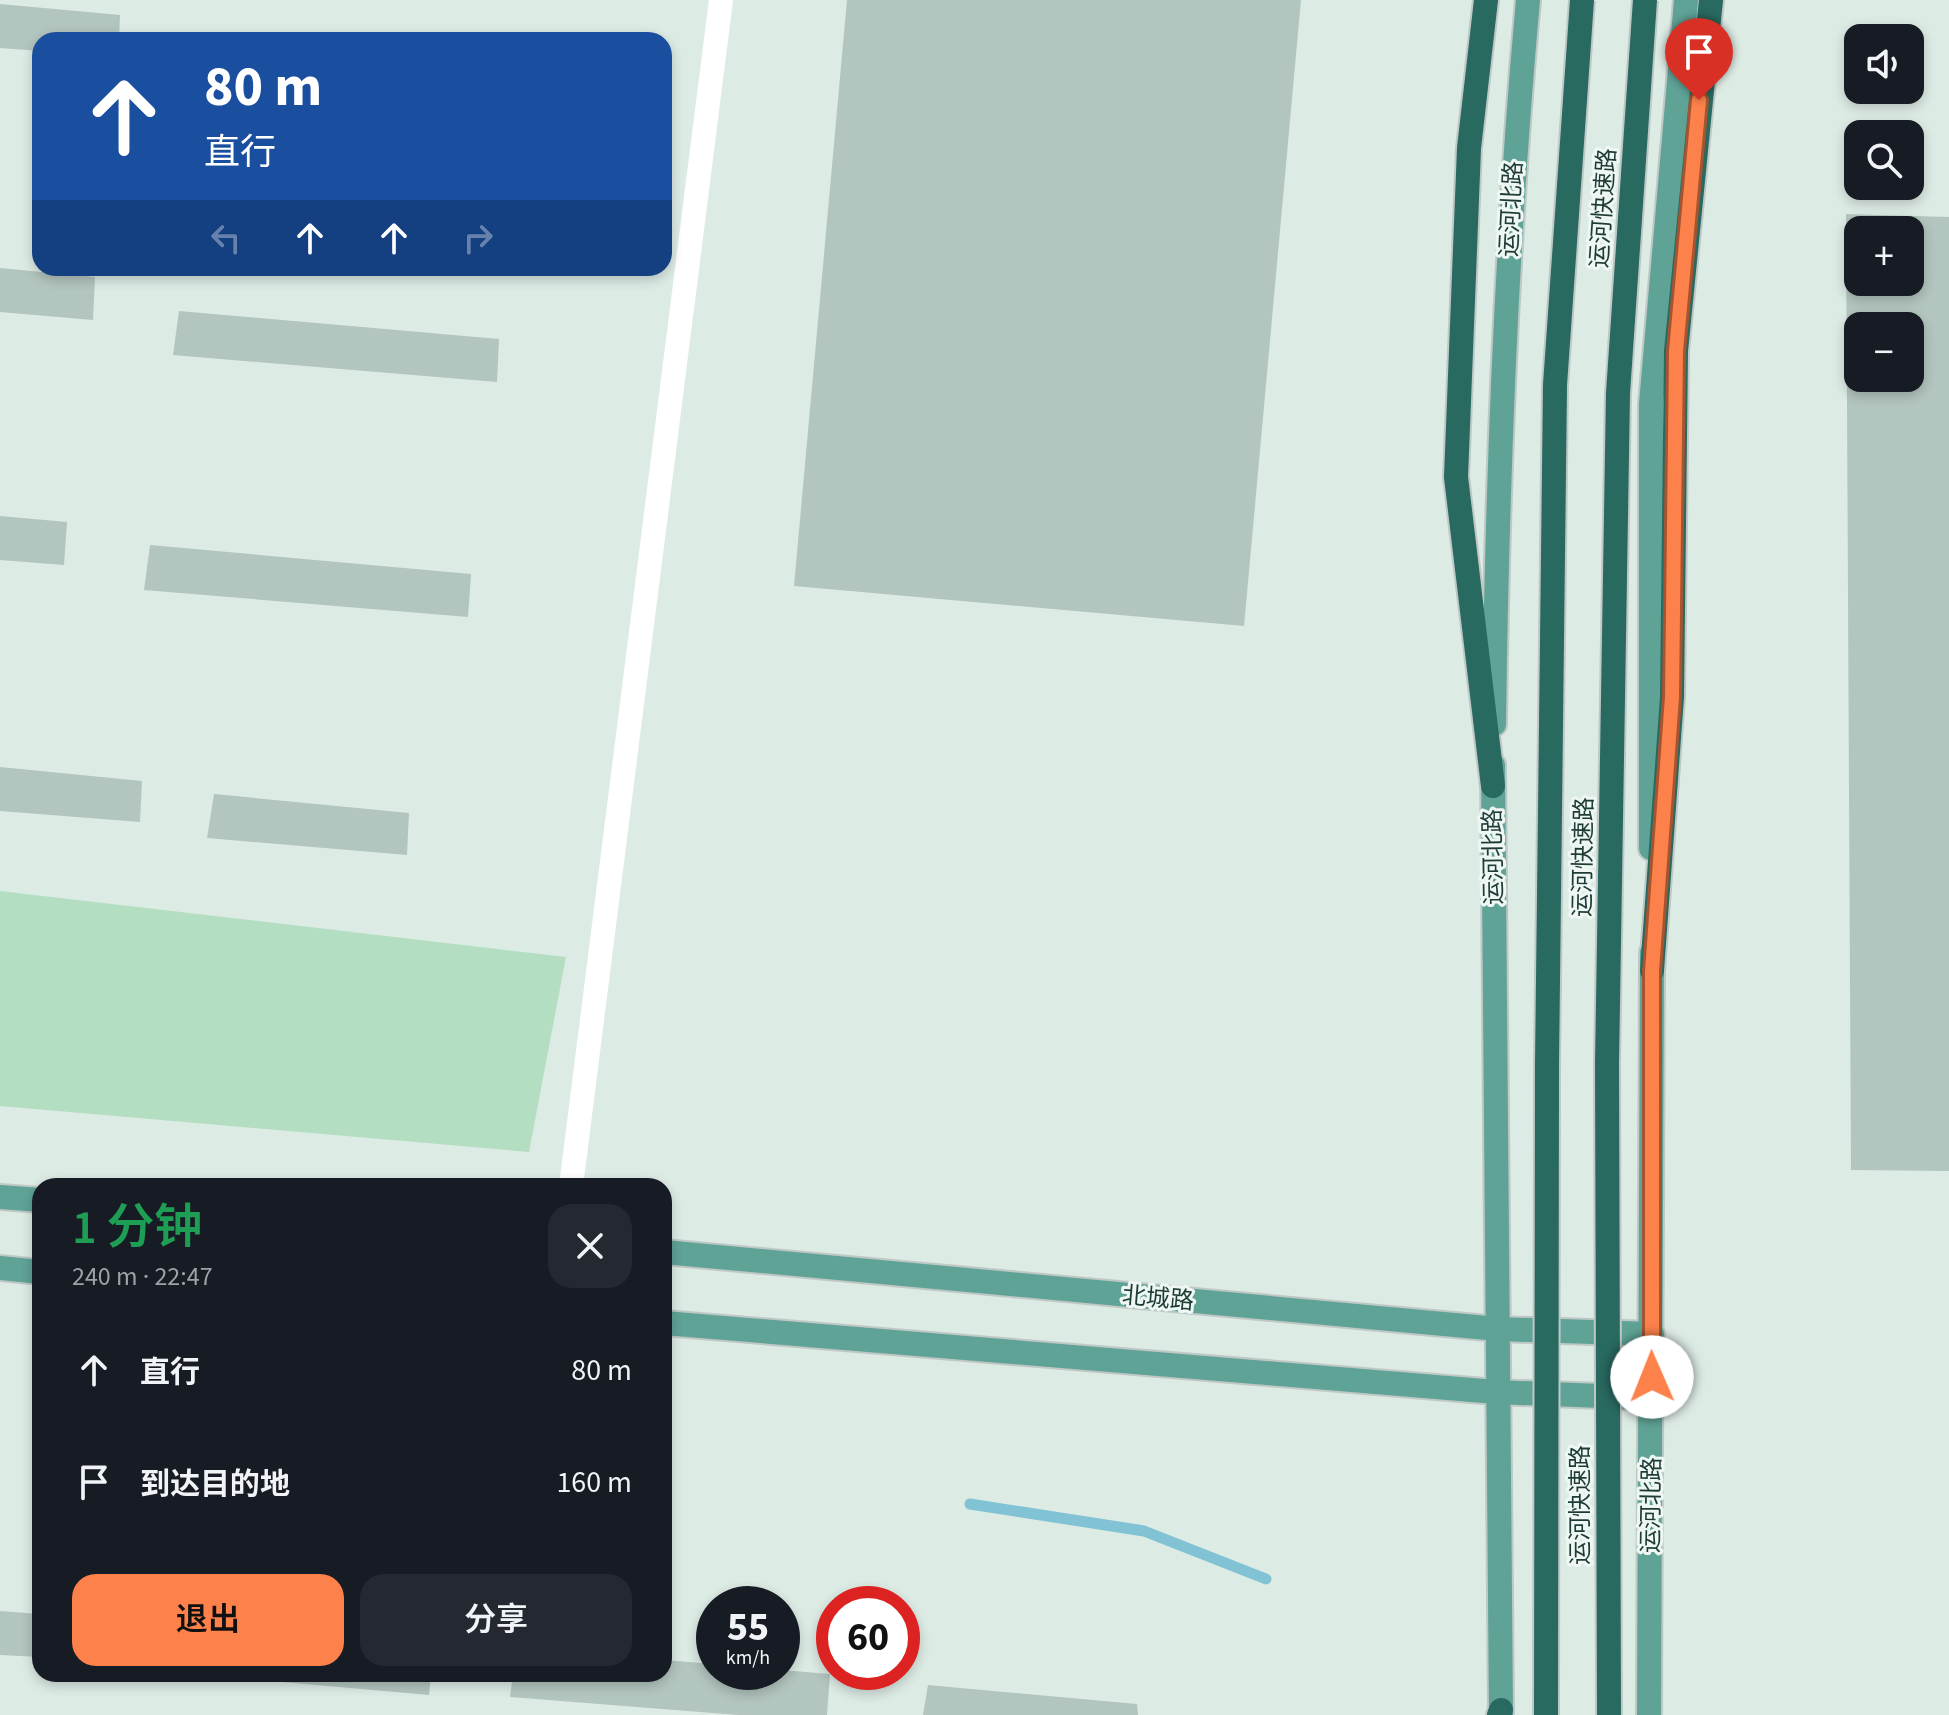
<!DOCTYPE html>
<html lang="zh">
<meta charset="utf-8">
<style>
body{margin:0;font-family:"Source Sans 3","Noto Sans SC",sans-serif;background:#242831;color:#f1f3f6;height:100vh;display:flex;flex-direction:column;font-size:30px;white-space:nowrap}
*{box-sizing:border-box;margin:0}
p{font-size:26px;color:#9ea1a6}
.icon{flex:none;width:44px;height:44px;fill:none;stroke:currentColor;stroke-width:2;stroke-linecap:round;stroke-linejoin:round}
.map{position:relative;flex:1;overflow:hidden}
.side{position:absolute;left:32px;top:1178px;width:640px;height:504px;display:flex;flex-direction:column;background:#171b24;border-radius:24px;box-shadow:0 4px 12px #0003}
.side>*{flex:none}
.hud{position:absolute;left:32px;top:32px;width:640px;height:244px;border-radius:24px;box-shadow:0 4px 12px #0003;background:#1a4fa0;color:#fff;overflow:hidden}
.buttons{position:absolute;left:1844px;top:24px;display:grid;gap:16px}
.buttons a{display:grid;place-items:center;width:80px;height:80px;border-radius:16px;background:#171b24;box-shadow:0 4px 12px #0003;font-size:40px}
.speed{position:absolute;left:696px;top:1586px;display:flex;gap:16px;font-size:40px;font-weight:700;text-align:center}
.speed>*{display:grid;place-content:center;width:104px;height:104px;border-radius:50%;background:#171b24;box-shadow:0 4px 12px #0003;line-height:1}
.speed small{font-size:20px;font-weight:400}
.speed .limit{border:12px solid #d22;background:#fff;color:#111}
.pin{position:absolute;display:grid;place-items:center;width:68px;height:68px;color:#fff;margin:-82px -34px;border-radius:50% 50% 50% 0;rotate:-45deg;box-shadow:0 0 8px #0007}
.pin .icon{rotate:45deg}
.me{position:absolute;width:88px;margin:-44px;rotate:359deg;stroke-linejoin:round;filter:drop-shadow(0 0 6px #0008)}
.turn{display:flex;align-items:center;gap:28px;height:168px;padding:0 40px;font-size:36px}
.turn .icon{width:104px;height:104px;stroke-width:2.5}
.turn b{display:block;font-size:56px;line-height:68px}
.lanes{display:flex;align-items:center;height:76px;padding:0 40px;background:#0003;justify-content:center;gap:40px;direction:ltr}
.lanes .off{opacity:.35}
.round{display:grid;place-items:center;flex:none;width:84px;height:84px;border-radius:24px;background:#242831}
.headline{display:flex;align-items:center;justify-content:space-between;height:136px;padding:0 40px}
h1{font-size:48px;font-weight:600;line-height:60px;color:#1e9e55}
.button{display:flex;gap:16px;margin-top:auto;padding:16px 40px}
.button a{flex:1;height:92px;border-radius:24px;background:#fc814a;color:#111;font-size:32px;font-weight:600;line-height:92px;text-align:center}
.button a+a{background:#242831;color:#f1f3f6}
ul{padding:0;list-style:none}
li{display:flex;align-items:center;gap:24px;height:112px;padding:0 40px}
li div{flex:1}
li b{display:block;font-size:30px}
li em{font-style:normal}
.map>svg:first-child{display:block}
.green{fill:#b4dec2}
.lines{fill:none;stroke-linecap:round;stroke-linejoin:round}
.stream{stroke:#81c2d4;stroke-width:11}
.building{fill:#b3c5bf;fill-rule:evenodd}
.major-casing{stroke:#c0c8c6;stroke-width:28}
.highway-casing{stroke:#c0c8c6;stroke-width:28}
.minor{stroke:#fff;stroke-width:24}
.major{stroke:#5fa396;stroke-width:24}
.highway{stroke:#286960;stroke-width:24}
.highway-bridge-casing{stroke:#c0c8c6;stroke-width:28;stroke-linecap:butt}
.highway-bridge{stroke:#286960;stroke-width:24}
.route-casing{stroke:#a45430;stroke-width:20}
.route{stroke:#fc814a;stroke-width:14}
.labels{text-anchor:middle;stroke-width:6;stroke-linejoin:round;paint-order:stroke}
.street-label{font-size:24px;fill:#1e3b35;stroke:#eef7f3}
</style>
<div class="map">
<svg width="1949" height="1715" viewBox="0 0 1949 1715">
<rect width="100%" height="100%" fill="#ddebe5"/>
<polygon class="green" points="0,891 566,957 529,1152 0,1106"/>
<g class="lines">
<polyline class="stream" points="970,1504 1144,1531 1266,1579"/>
</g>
<g class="building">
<polygon points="847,0 1301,0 1244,626 794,586"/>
<polygon points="0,4 120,15 119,40 40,40 40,51 0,48"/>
<path d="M1846 214 1949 217V1171L1851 1170ZM1858 230H1910V282H1858ZM1858 326H1910V378H1858Z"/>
<polygon points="0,268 95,277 93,320 0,312"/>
<polygon points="179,311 499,339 497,382 173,355"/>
<polygon points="0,516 67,522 64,565 0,560"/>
<polygon points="150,545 471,574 468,617 144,590"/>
<polygon points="0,767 142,781 140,822 0,811"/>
<polygon points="214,794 409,813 407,855 207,838"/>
<polygon points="0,1611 40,1614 40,1657 0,1655"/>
<polygon points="664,1660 714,1664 714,1672 782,1670 830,1674 827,1715 738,1715 510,1697 513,1674 664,1674"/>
<polygon points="190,1674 431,1674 429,1695"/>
<polygon points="928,1685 1137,1704 1138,1715 923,1715"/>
</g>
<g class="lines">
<defs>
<g id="major">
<path d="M1494 724C1497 482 1506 241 1528 0"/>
<polyline points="1493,765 1501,1715"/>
<polyline points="1651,848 1651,404 1686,0"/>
<polyline points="0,1197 40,1200"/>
<polyline points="664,1252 1498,1329 1652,1334"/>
<polyline points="0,1268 40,1272"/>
<polyline points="664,1323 1496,1392 1653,1398"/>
<polyline points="1649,1715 1652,953"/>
</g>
<g id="highway">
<polyline points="1486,0 1469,148 1456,477 1493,786"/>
<polyline points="1652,971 1672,697 1676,351 1711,0"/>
<polyline points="1499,1715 1501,1710"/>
</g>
</defs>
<use href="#major" class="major-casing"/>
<use href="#highway" class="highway-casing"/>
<polyline class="minor" points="571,1186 721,0"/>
<use href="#major" class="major"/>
<use href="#highway" class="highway"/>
<defs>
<g id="highway-bridge">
<polyline points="1546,1715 1547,1065 1555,385 1582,0"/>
<polyline points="1609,1715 1607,1063 1618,393 1645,0"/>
</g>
</defs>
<use href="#highway-bridge" class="highway-bridge-casing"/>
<use href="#highway-bridge" class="highway-bridge"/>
</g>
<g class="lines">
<defs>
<polyline id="route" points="1652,1377 1652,971 1672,697 1676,351 1699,100"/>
</defs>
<use href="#route" class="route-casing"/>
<use href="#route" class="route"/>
</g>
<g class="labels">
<g class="street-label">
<text transform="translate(1603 208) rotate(-86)" y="8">运河快速路</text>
<text transform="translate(1511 209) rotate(-87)" y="8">运河北路</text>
<text transform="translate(1493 857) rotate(-91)" y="8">运河北路</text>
<text transform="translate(1583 857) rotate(-89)" y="8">运河快速路</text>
<text transform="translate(1158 1298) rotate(5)" y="8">北城路</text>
<text transform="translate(1580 1505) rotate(-90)" y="8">运河快速路</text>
<text transform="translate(1651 1505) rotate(-89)" y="8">运河北路</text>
</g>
</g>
</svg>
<div class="buttons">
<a><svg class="icon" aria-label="sound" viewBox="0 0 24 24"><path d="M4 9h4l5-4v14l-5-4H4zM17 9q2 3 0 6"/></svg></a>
<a><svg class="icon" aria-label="search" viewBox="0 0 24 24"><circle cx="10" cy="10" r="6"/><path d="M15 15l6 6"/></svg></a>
<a>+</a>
<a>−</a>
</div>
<div class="speed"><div>55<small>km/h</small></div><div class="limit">60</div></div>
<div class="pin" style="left:1699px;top:100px;background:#d93025"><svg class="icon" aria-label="arrive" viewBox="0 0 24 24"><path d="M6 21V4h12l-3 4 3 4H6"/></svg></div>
<svg class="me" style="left:1652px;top:1377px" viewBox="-20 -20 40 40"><circle r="19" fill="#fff"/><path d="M0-13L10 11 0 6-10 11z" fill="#fc814a"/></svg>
<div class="hud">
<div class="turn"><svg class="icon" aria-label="ahead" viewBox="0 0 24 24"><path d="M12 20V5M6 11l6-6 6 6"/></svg><div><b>80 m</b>直行</div></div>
<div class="lanes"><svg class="icon off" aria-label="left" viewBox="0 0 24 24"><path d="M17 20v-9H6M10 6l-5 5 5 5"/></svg><svg class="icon" aria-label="ahead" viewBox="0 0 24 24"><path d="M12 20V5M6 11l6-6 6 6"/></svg><svg class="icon" aria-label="ahead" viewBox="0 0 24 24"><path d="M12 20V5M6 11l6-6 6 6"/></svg><svg class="icon off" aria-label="right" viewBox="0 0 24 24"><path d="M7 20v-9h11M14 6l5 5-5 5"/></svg></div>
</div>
<section class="side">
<div class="headline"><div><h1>1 分钟</h1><p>240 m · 22:47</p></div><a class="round"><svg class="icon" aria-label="close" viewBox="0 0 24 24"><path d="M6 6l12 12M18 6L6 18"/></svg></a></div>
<ul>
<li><svg class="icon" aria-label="ahead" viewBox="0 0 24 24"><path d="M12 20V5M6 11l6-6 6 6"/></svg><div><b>直行</b></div><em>80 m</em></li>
<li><svg class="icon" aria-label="arrive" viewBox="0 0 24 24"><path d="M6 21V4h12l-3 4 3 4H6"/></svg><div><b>到达目的地</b></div><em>160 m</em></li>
</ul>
<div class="button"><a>退出</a><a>分享</a></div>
</section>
</div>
